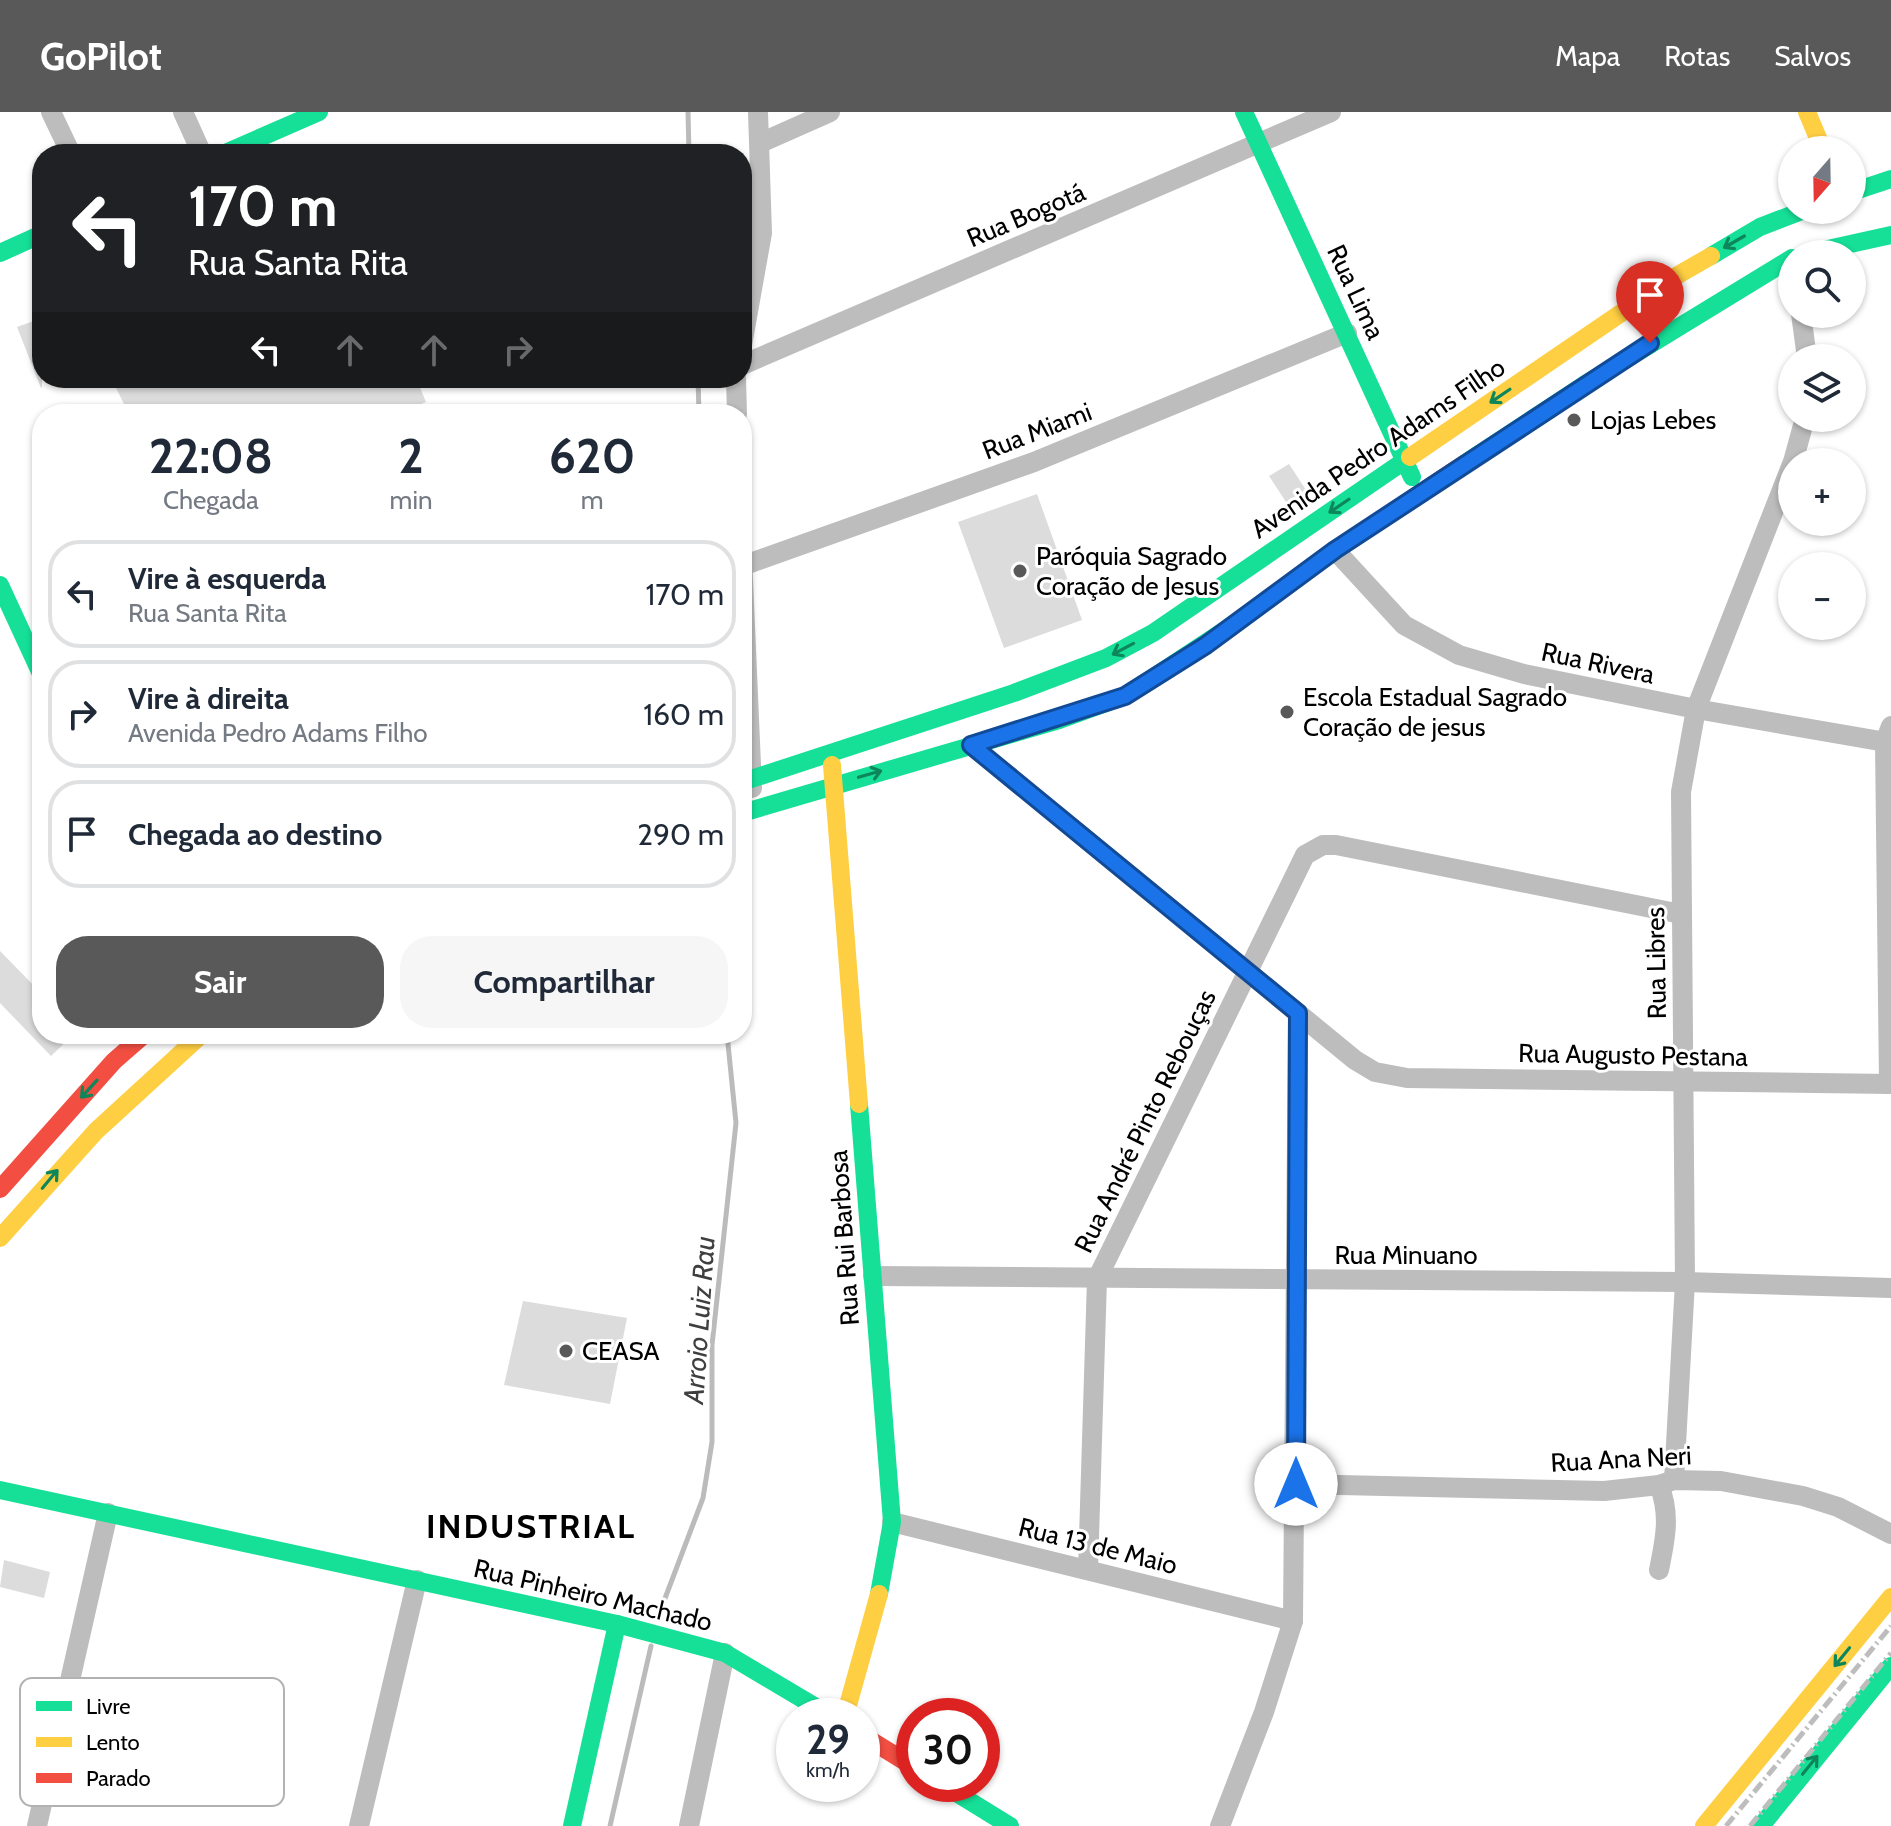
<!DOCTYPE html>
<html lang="pt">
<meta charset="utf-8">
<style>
body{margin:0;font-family:Cabin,sans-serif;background:#f6f6f7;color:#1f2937;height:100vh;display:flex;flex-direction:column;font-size:30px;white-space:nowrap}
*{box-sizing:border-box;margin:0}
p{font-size:26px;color:#747a83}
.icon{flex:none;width:44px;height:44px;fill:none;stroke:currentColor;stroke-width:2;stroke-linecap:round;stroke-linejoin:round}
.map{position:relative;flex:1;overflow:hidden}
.sheet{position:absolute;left:32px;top:292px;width:720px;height:640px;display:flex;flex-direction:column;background:#fff;border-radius:32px;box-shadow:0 2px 6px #0004}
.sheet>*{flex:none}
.guide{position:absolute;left:32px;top:32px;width:720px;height:244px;border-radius:32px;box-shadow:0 2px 6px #0004;background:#202124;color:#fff;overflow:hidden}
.needle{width:52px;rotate:200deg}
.buttons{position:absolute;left:1778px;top:24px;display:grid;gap:16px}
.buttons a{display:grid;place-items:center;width:88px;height:88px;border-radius:50%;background:#fff;box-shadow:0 2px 6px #0004;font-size:40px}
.speed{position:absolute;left:776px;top:1586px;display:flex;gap:16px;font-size:40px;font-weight:700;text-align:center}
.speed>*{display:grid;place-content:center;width:104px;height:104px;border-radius:50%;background:#fff;box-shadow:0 2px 6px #0004;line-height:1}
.speed small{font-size:20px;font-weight:400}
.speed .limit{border:12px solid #d22;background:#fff;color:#111}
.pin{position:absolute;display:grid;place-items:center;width:68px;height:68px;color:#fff;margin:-82px -34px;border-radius:50% 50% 50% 0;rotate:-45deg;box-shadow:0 0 8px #0007}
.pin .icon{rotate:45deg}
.me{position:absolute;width:88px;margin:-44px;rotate:0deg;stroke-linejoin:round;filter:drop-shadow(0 0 6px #0008)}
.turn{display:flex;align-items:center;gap:28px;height:168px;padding:0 24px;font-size:36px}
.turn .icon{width:104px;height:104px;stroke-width:2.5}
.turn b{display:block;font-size:56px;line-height:68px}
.lanes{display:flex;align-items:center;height:76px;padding:0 24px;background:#0003;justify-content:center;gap:40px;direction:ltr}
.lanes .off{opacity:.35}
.eta{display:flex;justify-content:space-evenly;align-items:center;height:136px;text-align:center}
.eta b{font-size:48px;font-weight:800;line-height:56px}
.button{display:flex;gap:16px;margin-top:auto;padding:16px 24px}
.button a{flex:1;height:92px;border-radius:32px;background:#595959;color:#fff;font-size:32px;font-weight:800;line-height:92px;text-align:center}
.button a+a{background:#f6f6f7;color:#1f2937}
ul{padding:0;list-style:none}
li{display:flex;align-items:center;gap:24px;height:108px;margin:0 16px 12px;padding:0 8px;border:4px solid #e0e1e3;border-radius:32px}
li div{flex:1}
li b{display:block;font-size:30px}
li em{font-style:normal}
header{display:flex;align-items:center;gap:48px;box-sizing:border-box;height:112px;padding:0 40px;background:#595959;color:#fff}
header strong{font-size:38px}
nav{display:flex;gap:44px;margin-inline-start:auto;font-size:28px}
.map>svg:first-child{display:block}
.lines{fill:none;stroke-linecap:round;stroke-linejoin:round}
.stream{stroke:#bbb;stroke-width:5}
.building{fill:#dcdcdc}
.street{stroke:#bdbdbd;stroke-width:20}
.fast{stroke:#16e098;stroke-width:18}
.slow{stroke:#ffcf43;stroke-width:18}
.jam{stroke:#f24e42;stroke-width:18}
.rail{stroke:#bdbdbd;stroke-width:5;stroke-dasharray:12 4 2 4;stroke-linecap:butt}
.oneway{stroke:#0d865b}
.route-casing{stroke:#114b97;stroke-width:20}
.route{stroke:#1a73e8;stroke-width:14}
.poi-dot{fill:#595959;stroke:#fff;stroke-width:3}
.labels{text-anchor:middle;stroke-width:6;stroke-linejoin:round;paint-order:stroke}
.street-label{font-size:26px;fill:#000;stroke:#fff}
.poi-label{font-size:26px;fill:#000;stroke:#fff;text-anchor:start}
.water-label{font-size:28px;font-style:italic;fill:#3f3f3f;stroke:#fff}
.district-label{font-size:34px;font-weight:bold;letter-spacing:2px;fill:#000;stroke:#fff}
.key{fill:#fff;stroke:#b2b2b2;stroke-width:2}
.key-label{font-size:22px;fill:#000}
</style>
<header>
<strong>GoPilot</strong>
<nav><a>Mapa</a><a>Rotas</a><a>Salvos</a></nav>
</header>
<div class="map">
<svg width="1891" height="1714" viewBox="0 0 1891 1714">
<rect width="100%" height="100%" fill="#fff"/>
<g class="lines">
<g class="stream">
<polyline points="688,0 689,42"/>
<polyline points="698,266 699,302"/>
<polyline points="664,1489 703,1386 712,1330 712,1233 736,1011 727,922"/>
<polyline points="610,1714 651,1534"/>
</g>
</g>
<g class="building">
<polygon points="42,206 42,275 41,276 17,215"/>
<polygon points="111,266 416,266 426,290 397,302 129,302"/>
<polygon points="1289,352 1306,378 1286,390 1269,364"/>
<polygon points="1037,382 1082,508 1004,536 958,410"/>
<polygon points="0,839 42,882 42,922 74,922 51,944 0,891"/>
<polygon points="523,1189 627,1206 610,1292 504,1273"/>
<polygon points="4,1448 50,1460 44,1486 0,1475"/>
</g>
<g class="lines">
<g class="street">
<polyline points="51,0 71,42"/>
<polyline points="183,0 202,42"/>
<polyline points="760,31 830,0"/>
<polyline points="1801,202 1807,246"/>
<polyline points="742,233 762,121 758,0"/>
<polyline points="742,253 1331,0"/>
<polyline points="736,266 737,302"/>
<polyline points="1793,350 1805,306"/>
<polyline points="1335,438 1404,513 1459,543 1524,562 1696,597 1891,631"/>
<polyline points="742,444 752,676"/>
<polyline points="742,454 1034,350 1347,221"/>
<polyline points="971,633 1355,948 1375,960 1407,966 1891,972"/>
<polyline points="1889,972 1885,630 1891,614"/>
<polyline points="873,1164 1685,1170 1891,1176"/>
<polyline points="1674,1368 1685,1170 1681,680 1696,597 1792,352"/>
<polyline points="1296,1372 1604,1379 1659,1373 1674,1368 1721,1369 1803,1384 1838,1395 1891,1422"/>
<path d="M1659 1373C1671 1403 1665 1428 1659 1458"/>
<polyline points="892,1410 1293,1509"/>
<polyline points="1088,1458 1097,1167 1305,743 1323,733 1336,733 1681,802"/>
<polyline points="37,1714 108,1401"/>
<polyline points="359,1714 417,1468"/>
<polyline points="689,1714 725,1541"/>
<polyline points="1220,1714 1264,1600 1293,1509 1298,901"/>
</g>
<g class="fast">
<polyline points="1244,0 1412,365"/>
<polyline points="223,42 319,0"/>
<polyline points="1852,80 1891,67"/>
<polyline points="0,141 42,122"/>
<polyline points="1805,142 1891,123"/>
<polyline points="1711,144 1760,115 1804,98"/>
<polyline points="1464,352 1584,273 1792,146"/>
<polyline points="0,473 42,564"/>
<polyline points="742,670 1014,581 1106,546 1153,521 1410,345"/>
<polyline points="742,701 1059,608 1125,584 1237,510"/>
<polyline points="859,992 892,1410 879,1482"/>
<polyline points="0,1378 617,1512 725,1541 831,1604"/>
<polyline points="942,1672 1010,1714"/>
<polyline points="572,1714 617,1512"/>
<polyline points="1761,1714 1891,1554"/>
</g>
<g class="slow">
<polyline points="1807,0 1823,38"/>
<polyline points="1410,345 1671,167 1711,144"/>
<polyline points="832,653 859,992"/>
<polyline points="0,1126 96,1019 202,922"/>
<polyline points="845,1604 879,1482"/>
<polyline points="1704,1714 1891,1485"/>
</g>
<g class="jam">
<polyline points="1237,510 1335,438 1464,352"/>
<polyline points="0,1077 114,949 145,922"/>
<polyline points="862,1623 914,1655"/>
</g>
<g class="rail">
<polyline points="1726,1714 1891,1514"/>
<polyline points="1750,1714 1891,1541"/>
</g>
</g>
<defs><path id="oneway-shaft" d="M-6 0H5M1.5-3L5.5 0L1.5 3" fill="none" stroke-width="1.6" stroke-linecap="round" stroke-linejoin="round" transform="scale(2)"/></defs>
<g class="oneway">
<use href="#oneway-shaft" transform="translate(1734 130) rotate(150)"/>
<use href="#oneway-shaft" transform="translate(1500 284) rotate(146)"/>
<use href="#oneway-shaft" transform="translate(1339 394) rotate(146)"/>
<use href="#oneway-shaft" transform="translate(1123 537) rotate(152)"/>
<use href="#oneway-shaft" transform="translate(870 662) rotate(-16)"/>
<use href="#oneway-shaft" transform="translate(89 977) rotate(132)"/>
<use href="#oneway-shaft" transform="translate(50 1067) rotate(-50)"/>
<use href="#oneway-shaft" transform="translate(1842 1545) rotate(129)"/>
<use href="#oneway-shaft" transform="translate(1810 1653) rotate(-51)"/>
</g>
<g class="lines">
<defs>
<polyline id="route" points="1296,1372 1298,901 971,633 1125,584 1206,533 1335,438 1650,231"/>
</defs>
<use href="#route" class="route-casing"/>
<use href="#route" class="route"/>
</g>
<g class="poi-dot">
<circle cx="1574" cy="308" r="8"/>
<circle cx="1020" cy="459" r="8"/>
<circle cx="1287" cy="600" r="8"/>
<circle cx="566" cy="1239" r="8"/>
</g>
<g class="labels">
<g class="street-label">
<text transform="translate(1026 103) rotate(-23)" y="9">Rua Bogotá</text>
<text transform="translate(1356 180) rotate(65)" y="9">Rua Lima</text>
<text transform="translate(1037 319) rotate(-21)" y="9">Rua Miami</text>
<text transform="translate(1378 336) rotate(-34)" y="9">Avenida Pedro Adams Filho</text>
<text transform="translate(1598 551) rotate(12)" y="9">Rua Rivera</text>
<text transform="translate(1656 851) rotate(-91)" y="9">Rua Libres</text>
<text transform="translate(1633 943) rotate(1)" y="9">Rua Augusto Pestana</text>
<text transform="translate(1145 1009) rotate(-64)" y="9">Rua André Pinto Rebouças</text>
<text transform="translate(844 1126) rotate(-94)" y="9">Rua Rui Barbosa</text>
<text x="1406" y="1152">Rua Minuano</text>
<text transform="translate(1621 1347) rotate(-3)" y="9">Rua Ana Neri</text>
<text transform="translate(1098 1434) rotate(14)" y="9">Rua 13 de Maio</text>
<text transform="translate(593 1483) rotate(13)" y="9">Rua Pinheiro Machado</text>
</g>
<g class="poi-label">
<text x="1590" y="317">Lojas Lebes</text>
<text x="1036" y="453">Paróquia Sagrado<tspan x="1036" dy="30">Coração de Jesus</tspan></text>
<text x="1303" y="594">Escola Estadual Sagrado<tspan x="1303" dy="30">Coração de jesus</tspan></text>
<text x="582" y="1248">CEASA</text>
</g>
<g class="water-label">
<text transform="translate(699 1208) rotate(-86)" y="10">Arroio Luiz Rau</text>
</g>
<g class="district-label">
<text x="531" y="1426">INDUSTRIAL</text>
</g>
</g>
<rect x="20" y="1566" width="264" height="128" rx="12" class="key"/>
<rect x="36" y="1589" width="36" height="10" fill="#16e098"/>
<rect x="36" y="1625" width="36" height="10" fill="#ffcf43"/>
<rect x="36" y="1661" width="36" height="10" fill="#f24e42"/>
<g class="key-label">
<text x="86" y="1602">Livre</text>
<text x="86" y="1638">Lento</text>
<text x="86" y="1674">Parado</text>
</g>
</svg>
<div class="buttons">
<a><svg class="needle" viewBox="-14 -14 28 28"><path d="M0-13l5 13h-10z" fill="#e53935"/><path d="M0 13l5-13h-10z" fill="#747a83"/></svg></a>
<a><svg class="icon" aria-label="search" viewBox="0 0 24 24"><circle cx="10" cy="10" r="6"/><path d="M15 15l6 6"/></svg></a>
<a><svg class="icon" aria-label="layers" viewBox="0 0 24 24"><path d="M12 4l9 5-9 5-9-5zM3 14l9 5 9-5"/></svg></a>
<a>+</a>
<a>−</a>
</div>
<div class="speed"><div>29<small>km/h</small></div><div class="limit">30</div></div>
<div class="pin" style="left:1650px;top:231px;background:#d93025"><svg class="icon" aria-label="arrive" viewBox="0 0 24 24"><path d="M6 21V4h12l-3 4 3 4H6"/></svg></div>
<svg class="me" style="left:1296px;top:1372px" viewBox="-20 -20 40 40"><circle r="19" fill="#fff"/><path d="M0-13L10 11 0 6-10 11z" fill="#1a73e8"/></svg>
<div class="guide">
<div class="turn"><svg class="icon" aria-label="left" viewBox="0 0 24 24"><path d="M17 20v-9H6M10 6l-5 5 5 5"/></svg><div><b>170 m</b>Rua Santa Rita</div></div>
<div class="lanes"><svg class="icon" aria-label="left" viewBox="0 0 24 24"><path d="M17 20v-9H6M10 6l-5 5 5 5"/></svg><svg class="icon off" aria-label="ahead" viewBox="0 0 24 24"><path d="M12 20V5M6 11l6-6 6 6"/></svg><svg class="icon off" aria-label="ahead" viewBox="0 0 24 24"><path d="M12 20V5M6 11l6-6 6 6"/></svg><svg class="icon off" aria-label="right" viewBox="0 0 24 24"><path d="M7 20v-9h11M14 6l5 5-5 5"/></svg></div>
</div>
<section class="sheet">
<div class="eta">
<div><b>22:08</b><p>Chegada</p></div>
<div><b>2</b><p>min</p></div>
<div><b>620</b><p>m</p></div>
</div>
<ul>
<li><svg class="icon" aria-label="left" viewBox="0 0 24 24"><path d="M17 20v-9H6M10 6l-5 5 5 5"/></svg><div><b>Vire à esquerda</b><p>Rua Santa Rita</p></div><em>170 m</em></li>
<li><svg class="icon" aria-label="right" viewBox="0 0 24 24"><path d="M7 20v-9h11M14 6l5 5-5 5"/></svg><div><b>Vire à direita</b><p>Avenida Pedro Adams Filho</p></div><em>160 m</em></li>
<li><svg class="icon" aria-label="arrive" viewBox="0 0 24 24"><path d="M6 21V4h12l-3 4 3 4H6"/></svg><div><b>Chegada ao destino</b></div><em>290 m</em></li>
</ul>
<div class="button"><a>Sair</a><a>Compartilhar</a></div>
</section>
</div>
